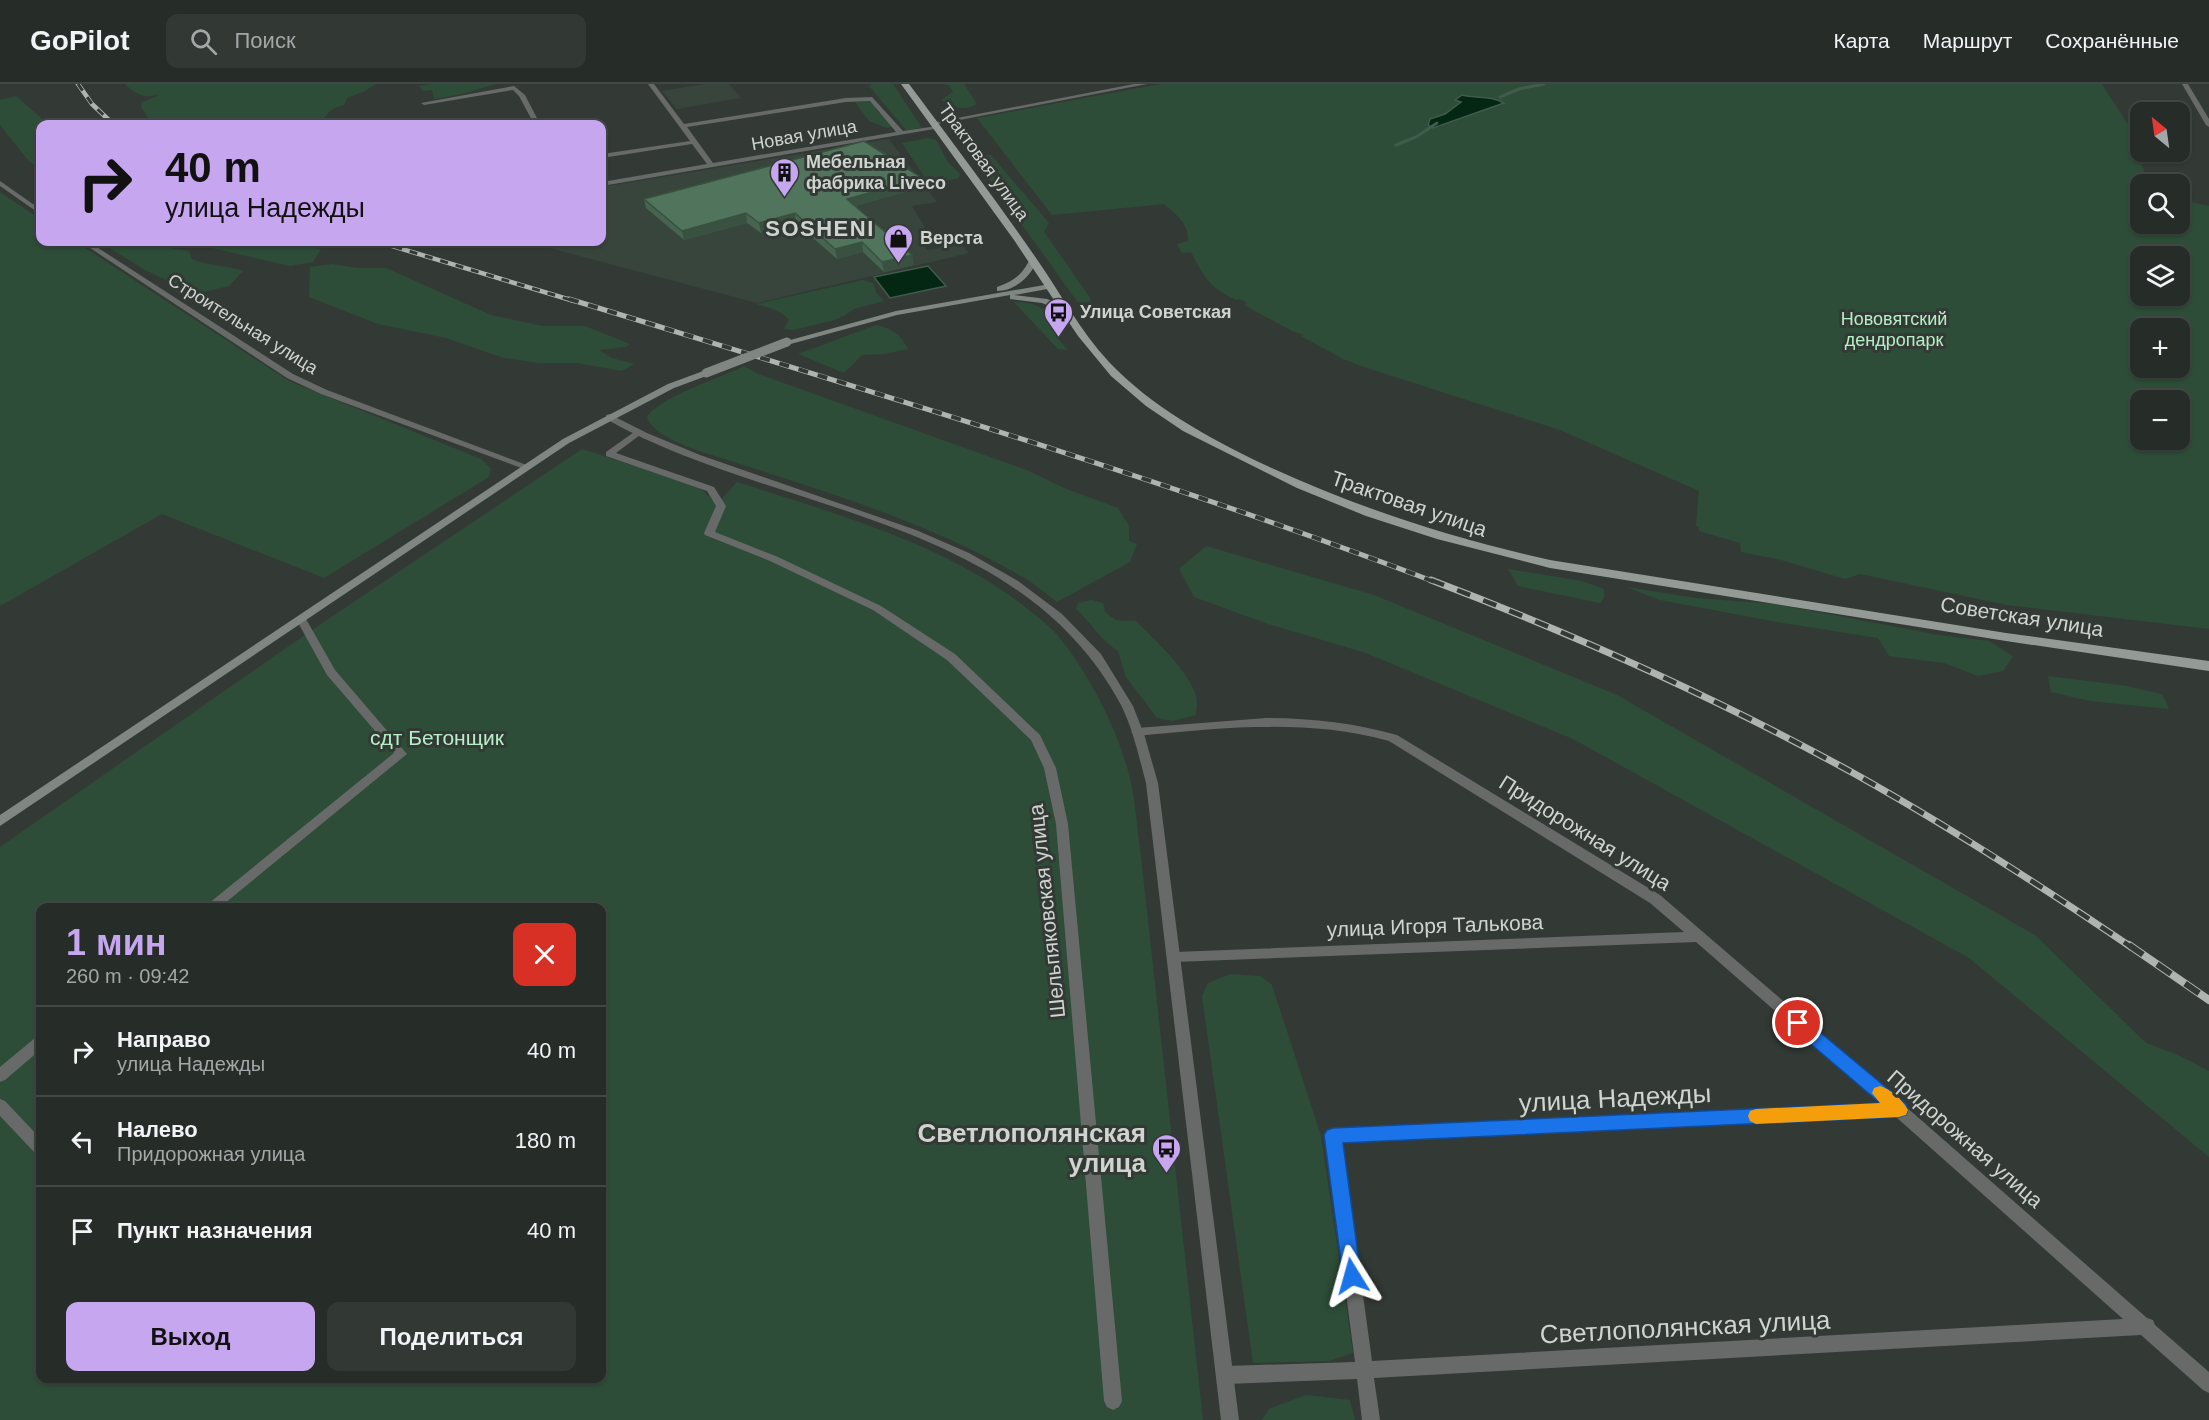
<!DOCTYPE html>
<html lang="ru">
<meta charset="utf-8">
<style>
body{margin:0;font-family:Arial,sans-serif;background:#323834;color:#f1f3f6;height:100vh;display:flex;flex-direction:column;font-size:22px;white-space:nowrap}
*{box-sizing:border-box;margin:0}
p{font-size:20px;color:#a4a7a8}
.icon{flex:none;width:33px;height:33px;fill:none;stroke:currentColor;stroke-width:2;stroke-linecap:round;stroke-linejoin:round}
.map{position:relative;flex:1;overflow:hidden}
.panel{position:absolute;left:36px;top:819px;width:570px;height:480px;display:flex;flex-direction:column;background:#262c28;border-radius:12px;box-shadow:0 2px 4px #0004,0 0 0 2px #424845}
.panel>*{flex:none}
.guide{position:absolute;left:36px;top:36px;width:570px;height:126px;border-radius:12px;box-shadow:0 2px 4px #0004,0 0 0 2px #424845;background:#c7a6f0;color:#111;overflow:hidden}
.needle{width:39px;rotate:331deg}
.controls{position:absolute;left:2130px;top:18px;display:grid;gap:12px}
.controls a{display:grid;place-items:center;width:60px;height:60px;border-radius:12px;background:#262c28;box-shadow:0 2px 4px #0004,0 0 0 2px #424845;font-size:30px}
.pin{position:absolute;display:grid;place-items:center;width:51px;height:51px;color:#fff;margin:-26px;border:3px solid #fff;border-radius:50%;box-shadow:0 2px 6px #0007}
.me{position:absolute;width:66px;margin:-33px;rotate:352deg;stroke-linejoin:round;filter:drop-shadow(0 0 4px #0008)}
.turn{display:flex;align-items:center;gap:21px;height:126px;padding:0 30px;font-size:27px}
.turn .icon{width:78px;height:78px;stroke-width:2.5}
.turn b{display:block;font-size:42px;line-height:51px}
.round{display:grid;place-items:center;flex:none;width:63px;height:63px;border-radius:12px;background:#323834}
.head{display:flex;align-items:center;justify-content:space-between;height:102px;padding:0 30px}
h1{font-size:36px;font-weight:700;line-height:45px;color:#c7a6f0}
.cta{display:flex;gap:12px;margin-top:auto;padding:12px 30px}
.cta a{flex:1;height:69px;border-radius:12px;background:#c7a6f0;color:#111;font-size:24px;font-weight:700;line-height:69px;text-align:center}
.cta a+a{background:#323834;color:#f1f3f6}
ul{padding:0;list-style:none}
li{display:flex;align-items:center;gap:18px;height:90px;padding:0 30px;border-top:2px solid #424845}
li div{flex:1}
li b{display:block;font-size:22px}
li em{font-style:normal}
header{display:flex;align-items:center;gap:36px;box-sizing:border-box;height:84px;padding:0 30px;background:#262c28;border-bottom:2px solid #424845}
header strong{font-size:28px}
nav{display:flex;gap:33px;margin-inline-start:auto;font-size:21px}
.search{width:420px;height:54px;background:#323834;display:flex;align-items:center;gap:15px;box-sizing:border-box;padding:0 21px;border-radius:12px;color:#a4a7a8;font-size:22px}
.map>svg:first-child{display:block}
.built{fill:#38453c}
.green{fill:#2d4d38;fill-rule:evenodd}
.water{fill:#042713;stroke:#415b4c;stroke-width:1.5}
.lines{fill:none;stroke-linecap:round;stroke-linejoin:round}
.stream{stroke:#415b4c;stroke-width:3}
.minor{fill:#676a68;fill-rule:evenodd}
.tertiary{fill:#676a68;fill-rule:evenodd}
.secondary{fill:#808682;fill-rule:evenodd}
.primary{fill:#949b96;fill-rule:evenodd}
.rail-far3-casing{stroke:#afb4b1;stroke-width:4.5}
.rail-far2-casing{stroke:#afb4b1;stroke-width:5}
.rail-far1-casing{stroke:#afb4b1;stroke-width:7}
.rail-casing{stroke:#afb4b1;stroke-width:8}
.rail-far3{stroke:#333a35;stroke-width:3;stroke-dasharray:8;stroke-linecap:butt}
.rail-far2{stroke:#333a35;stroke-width:4;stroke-dasharray:10;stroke-linecap:butt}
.rail-far1{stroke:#333a35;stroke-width:4.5;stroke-dasharray:14;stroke-linecap:butt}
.rail{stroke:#333a35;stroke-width:6;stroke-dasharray:17;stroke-linecap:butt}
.secondary-bridge{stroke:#808682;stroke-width:9}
.wall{fill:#46644f}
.shaded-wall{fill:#395140}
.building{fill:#51745c;stroke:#395140;stroke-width:1.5}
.route{fill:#1a73e8;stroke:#114b97;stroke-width:1.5}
.slow{fill:#f59e0b}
.labels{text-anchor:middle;stroke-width:6;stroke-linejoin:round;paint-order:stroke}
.far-street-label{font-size:18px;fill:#d0d4d1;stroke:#333a35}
.far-poi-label{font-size:18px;font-weight:bold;fill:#d0d4d1;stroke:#333a35;text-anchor:start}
.far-park-label{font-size:18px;fill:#b3f0c6;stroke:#333a35}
.street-label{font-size:21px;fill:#d0d4d1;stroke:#333a35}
.park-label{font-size:21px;fill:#b3f0c6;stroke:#333a35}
.far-district-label{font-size:22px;font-weight:bold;letter-spacing:1.5px;fill:#d0d4d1;stroke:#333a35}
.near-street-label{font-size:26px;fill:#d0d4d1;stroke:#333a35}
.near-poi-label{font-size:26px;font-weight:bold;fill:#d0d4d1;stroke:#333a35;text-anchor:end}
</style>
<header>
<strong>GoPilot</strong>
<div class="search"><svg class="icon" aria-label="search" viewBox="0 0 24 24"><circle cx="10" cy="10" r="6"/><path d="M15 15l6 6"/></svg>Поиск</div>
<nav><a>Карта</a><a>Маршрут</a><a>Сохранённые</a></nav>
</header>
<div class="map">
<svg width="2209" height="1336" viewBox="0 0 2209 1336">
<rect width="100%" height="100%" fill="#333a35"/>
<g class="built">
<polygon points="705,0 729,0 741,14 677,25 662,7"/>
<polygon points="889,55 937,118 912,122 927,147 918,149 927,166 962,161 969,169 757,219 527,158 602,158 602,103"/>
</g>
<g class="green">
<path d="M125 0H376L365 7 347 14 344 21C324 26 329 34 317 38 303 43 289 35 274 40H152L141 23 142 18 158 12 157 10C145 16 134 9 125 0Z"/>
<polygon points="430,0 496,0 462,10 434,15 432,6 423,7 419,2"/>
<polygon points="872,0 893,0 922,44 906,46 869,2"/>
<path d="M940 0H964L977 20C963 28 956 23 941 16L953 8 949 1Z"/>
<path d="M1160 0H2102L2134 50 2139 75 2150 100H2140V140H2180V116L2209 122V545L2007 521 1860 490 1845 495 1781 476 1741 468 1740 459 1699 447V443L1696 442 1699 407 1560 346 1364 283 1343 275 1301 252 1304 251 1292 247 1244 221 1247 219 1240 215 1237 216C1210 205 1204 193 1191 168L1182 169 1177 160 1188 157C1189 139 1176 131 1164 120L1052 131 977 34ZM2140 172H2180V212H2140ZM2140 244H2180V284H2140ZM2140 316H2180V356H2140Z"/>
<polygon points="16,12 48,40 40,40 40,86 28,76 0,41 0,16"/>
<polygon points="870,17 875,21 877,28 884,31 888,39 894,42 887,44 869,37 855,18"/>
<polygon points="928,54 936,56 948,78 960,90 959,94 929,100 902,59"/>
<polygon points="985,71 991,71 1049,139 1044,148 1091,215 1090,218 1079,220 976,77"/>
<polygon points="0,108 40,135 40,158 76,158 289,297 481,375 491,385 489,393 324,494 162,430 0,522"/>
<path d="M100 158H148L162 163 189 167 192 175C208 182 226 181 243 187L229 202 191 211 177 208 166 196 145 186Z"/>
<polygon points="186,158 281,158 321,165 313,178 290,182"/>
<polygon points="332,180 358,184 386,184 491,231 543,242 585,242 630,260 626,263 599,266 612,274 634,280 622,287 577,279 540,279 504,274 446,254 378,240 309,213 310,183"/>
<path d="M863 196 873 199 876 208 884 217 854 225 844 232 831 237 793 246 784 245 789 236C782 226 768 224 757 220Z"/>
<path d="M1014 218C1044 219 1047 227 1063 250L1056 252 1068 266 1058 265Z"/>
<path d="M876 241C893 245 900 250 908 265L884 270 862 271 844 289 798 270Z"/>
<path d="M744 282 756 289 1029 387 1064 404 1118 424 1129 442V457L1137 460 1130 478 1057 518C1044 508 1031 497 1016 489 923 436 817 405 715 372 696 366 653 353 647 333 659 313 721 294 744 282Z"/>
<path d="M582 365 698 402 717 420 737 398C832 429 934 456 1016 516 1033 529 1050 541 1063 558 1091 595 1114 639 1127 683 1135 708 1136 738 1140 764L1203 1336H0V763L312 546ZM40 824H602V1294H40Z"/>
<polygon points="1206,462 1374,511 1617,611 2035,851 2146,959 2178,971 2209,987 2209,1073 1969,874 1573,655 1366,569 1268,540 1194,513 1179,485"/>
<polygon points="1508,485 1582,497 1604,505 1604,514 1600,519 1518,502"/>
<polygon points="1626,503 1696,514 1775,520 1939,551 1989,557 2013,572 2003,587 1978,592 1944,579 1889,572 1878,554 1777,538 1660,516"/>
<path d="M1091 516 1103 519 1105 528 1115 536 1136 537C1157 559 1186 583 1196 612 1198 617 1196 625 1196 631L1173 637 1157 634 1126 593 1118 567C1101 557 1091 538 1076 525L1078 519Z"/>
<polygon points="2048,592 2127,602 2162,610 2169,625 2090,617 2051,608"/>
<polygon points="1230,890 1260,892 1272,901 1321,1052 1353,1269 1329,1277 1253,1279 1202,912 1208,899"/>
<polygon points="1306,1311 1350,1316 1355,1336 1262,1336 1269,1325"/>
</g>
<g class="water">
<path d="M1462 11C1477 15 1490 11 1504 19L1433 44 1428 41 1430 35 1445 30 1461 18 1455 16Z"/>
<polygon points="928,182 946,202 890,214 874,193"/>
</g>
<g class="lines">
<g class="stream">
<polyline points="1500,13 1519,5 1544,0"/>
<polyline points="1396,61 1416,53 1437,39"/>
</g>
<g class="minor">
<path d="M648 0H654L684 40 846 14 872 13 903 47 937 42 940 44 602 102V98L707 80 692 60 602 74V70L690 57ZM870 17 896 48 713 79 687 43 846 18Z"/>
<polygon points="1134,0 1147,0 934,41 931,39"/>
<polygon points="2182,0 2188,0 2209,35 2209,43 2206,41"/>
<polygon points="514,2 525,11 540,40 534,40 519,12 513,6 424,21 421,19"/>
<polygon points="0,97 40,125 40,130 0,102"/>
<polygon points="81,158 89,158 293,290 327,306 532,383 527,386 524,385 321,310 287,294"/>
<polygon points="637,346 642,349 640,351 616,369 714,403 726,422 715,448 778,473 881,522 955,570 1040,651 1056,684 1068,740 1122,1317 1119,1323 1113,1326 1107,1323 1104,1317 1056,740 1044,684 1031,656 947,576 873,526 770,477 705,451 704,449 716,422 707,407 606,372 606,368"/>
<polygon points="301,532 306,535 335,586 407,670 219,824 203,824 394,669 327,591 296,535"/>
<path d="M1266 634C1311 634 1354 639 1397 651L1660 811 1904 1021 2147 1234 2153 1236 2155 1241 2209 1288V1309L2203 1306 2141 1251 1374 1294 1380 1336H1362L1357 1295 1226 1300 1220 1297 1217 1291 1220 1285 1226 1282 1355 1278 1325 1051 1328 1046 1333 1044 1882 1020 1696 858 1175 878 1170 877 1168 873 1170 869 1175 868 1684 848 1650 819 1389 657C1305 634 1222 644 1137 652L1131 648 1137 644ZM1896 1033 2123 1235 1372 1277 1342 1057Z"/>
<polygon points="40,952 40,966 5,996 0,998 0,983 35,954"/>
<polygon points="0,1015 5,1017 40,1054 40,1071 35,1069 0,1032"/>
</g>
<path class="tertiary" d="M609 330 647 349 700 371 916 446 969 469 1018 497 1062 530 1101 570 1133 622 1144 650 1158 699 1239 1336H1221L1146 699C1139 673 1133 645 1121 621 1018 429 776 431 606 335V331Z"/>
<g class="secondary">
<path d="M1030 175 1037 177C1030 193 1015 207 997 207V203C1014 197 1022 191 1030 175Z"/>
<polygon points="1050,200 1054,202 1053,204 1014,211 1047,215 1071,225 1071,229 1065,229 1042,219 1010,215 1010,211 897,231 787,261 783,258 896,227"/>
<polygon points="706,286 709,287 709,291 674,304 569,359 0,742 0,731 563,355 668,300"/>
</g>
<path class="primary" d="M901 0H909L924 20C962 71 1000 122 1036 174 1060 208 1080 247 1109 278 1152 323 1207 353 1263 380 1355 423 1451 454 1550 476L2006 549 2209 577V587L2006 557 1550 484 1437 455 1366 432 1297 404 1183 347 1146 322 1111 292 1078 252 1014 156Z"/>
<defs>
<g id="rail-far3">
<polyline points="78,0 92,20 113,40"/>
<polyline points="379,158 574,217"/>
</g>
<path id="rail-far2" d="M569 215C859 304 1151 390 1435 498"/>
<path id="rail-far1" d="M1431 496C1576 551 1719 615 1855 690 1950 743 2041 802 2131 863"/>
<polyline id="rail" points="2129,861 2209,916"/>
</defs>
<use href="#rail-far3" class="rail-far3-casing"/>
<use href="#rail-far2" class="rail-far2-casing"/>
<use href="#rail-far1" class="rail-far1-casing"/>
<use href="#rail" class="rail-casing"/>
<use href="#rail-far3" class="rail-far3"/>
<use href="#rail-far2" class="rail-far2"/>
<use href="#rail-far1" class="rail-far1"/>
<use href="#rail" class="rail"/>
<polyline class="secondary-bridge" points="706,289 787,258"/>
</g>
<polygon class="wall" points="922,103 855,122 912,171 913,181 884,188 863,168 837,175 796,139 761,149 747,139 684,156 646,124 644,115"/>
<g class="shaded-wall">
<polygon points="922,94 922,103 848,124 847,115"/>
<polygon points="746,129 747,139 684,156 682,147"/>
<polygon points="795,129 796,139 761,149 759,139"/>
<polygon points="862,158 863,168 837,175 835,165"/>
<polygon points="912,171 913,181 884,188 882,178"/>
</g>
<polygon class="building" points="864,57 922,94 847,115 912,171 882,178 862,158 835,165 795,129 759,139 746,129 682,147 644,115"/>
<polygon class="route" points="1798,933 1804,935 1906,1020 1908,1026 1906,1031 1899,1033 1343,1059 1361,1192 1359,1199 1352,1201 1345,1199 1343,1192 1324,1051 1327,1046 1333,1044 1880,1019 1792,944 1790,939 1792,935"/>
<path class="slow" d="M1880 1002C1890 1005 1903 1016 1908 1026L1906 1031 1899 1033 1756 1040 1750 1037 1748 1032 1750 1027 1756 1025 1880 1019 1872 1009 1874 1004Z"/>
<defs>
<symbol id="building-pin" viewBox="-11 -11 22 30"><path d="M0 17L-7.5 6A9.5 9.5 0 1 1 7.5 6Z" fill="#c7a6f0" stroke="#333a35"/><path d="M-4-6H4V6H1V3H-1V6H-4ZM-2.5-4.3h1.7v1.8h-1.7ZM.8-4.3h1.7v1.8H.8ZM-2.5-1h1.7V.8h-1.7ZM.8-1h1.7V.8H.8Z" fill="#111"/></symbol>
<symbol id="shop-pin" viewBox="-11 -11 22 30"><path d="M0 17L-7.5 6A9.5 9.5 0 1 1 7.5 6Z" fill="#c7a6f0" stroke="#333a35"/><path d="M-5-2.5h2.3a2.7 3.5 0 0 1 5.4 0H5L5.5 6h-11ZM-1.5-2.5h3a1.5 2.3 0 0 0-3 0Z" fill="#111"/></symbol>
<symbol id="bus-pin" viewBox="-11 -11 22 30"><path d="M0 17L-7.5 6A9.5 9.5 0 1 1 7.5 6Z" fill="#c7a6f0" stroke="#333a35"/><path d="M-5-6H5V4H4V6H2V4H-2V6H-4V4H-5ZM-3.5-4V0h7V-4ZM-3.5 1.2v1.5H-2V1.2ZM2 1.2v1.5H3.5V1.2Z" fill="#111"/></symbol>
</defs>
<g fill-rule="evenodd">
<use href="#building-pin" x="768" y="72" width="33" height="45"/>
<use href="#shop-pin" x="882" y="138" width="33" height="45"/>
<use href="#bus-pin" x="1042" y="212" width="33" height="45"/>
<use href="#bus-pin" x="1150" y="1048" width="33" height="45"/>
</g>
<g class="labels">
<g class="far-street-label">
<text transform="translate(804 51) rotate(-10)" y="6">Новая улица</text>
<text transform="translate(984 78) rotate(54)" y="6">Трактовая улица</text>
<text transform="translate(243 240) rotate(32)" y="6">Строительная улица</text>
</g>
<g class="far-poi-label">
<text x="806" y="84">Мебельная<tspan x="806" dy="21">фабрика Liveco</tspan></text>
<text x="920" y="160">Верста</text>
<text x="1080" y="234">Улица Советская</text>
</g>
<g class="far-park-label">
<text x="1894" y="241">Нововятский<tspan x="1894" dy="21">дендропарк</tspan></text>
</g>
<g class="street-label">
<text transform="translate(1409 420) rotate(19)" y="7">Трактовая улица</text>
<text transform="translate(2022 533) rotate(9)" y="7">Советская улица</text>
<text transform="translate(1585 749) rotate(32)" y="7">Придорожная улица</text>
<text transform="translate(1047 827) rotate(-96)" y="7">Шельпяковская улица</text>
<text transform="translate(1435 842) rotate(-2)" y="7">улица Игоря Талькова</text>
<text transform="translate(1965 1055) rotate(41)" y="7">Придорожная улица</text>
</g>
<g class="park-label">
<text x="437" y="661">сдт Бетонщик</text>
</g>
<g class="far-district-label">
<text x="820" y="152">SOSHENI</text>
</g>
<g class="near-street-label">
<text transform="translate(1615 1014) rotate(-3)" y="9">улица Надежды</text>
<text transform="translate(1685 1243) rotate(-3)" y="9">Светлополянская улица</text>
</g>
<g class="near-poi-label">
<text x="1146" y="1058">Светлополянская<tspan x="1146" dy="30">улица</tspan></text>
</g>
</g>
</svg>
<div class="controls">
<a><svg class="needle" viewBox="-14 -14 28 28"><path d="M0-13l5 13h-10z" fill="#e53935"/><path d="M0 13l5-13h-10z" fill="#a4a7a8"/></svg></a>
<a><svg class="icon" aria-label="search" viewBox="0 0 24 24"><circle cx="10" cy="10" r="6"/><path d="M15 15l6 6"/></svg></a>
<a><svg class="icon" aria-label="layers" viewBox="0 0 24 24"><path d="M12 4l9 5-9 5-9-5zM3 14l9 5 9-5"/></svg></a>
<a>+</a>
<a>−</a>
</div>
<div class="pin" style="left:1798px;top:939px;background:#d93025"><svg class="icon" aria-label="arrive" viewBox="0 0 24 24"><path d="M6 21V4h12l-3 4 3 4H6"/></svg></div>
<svg class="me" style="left:1352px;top:1192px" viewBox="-20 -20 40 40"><path d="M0-17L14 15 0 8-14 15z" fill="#1a73e8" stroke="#fff" stroke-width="4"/></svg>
<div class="guide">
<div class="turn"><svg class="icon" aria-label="right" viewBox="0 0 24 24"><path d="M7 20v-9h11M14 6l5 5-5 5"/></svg><div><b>40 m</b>улица Надежды</div></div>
</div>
<section class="panel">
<div class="head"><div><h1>1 мин</h1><p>260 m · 09:42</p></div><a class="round" style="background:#d93025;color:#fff"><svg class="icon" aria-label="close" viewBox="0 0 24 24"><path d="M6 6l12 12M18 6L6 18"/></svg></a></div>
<ul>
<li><svg class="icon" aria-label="right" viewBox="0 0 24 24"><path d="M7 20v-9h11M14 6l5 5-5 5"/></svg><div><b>Направо</b><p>улица Надежды</p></div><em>40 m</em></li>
<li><svg class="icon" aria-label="left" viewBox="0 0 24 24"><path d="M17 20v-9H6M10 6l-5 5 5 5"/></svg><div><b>Налево</b><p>Придорожная улица</p></div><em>180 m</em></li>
<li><svg class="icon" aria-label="arrive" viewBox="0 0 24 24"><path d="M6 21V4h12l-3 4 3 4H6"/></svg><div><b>Пункт назначения</b></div><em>40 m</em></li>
</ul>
<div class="cta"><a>Выход</a><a>Поделиться</a></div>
</section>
</div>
